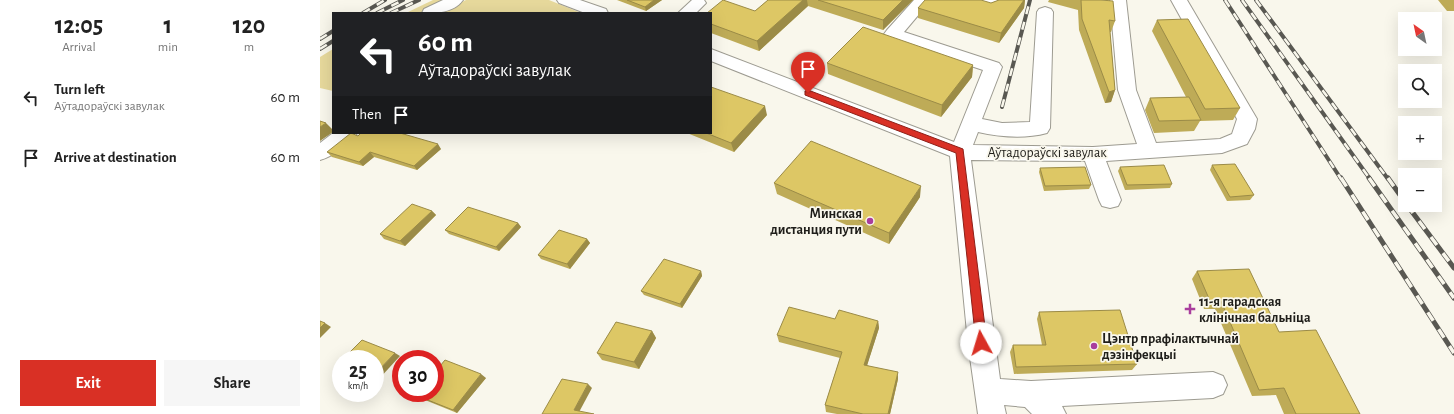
<!DOCTYPE html>
<meta charset="utf-8">
<style>
body{margin:0;font-family:"Alegreya Sans",sans-serif;background:#f6f6f6;color:#222;height:100vh;display:flex;flex-direction:column;font-size:15px;white-space:nowrap}
*{box-sizing:border-box;margin:0}
p{font-size:13px;color:#767676}
.icon{flex:none;width:22px;height:22px;fill:none;stroke:currentColor;stroke-width:2;stroke-linecap:round;stroke-linejoin:round}
.map{position:relative;flex:1;overflow:hidden}
.panel{display:flex;flex-direction:column;background:#fff;width:320px}
.panel>*{flex:none}
.hud{position:absolute;left:12px;top:12px;width:380px;height:122px;border-radius:0px;box-shadow:0 4px 16px #0002;background:#202124;color:#fff;overflow:hidden}
.needle{width:26px;rotate:327deg}
.controls{position:absolute;left:1078px;top:12px;display:grid;gap:8px}
.controls a{display:grid;place-items:center;width:44px;height:44px;border-radius:0px;background:#fff;box-shadow:0 4px 16px #0002;font-size:20px}
.speed{position:absolute;left:12px;top:350px;display:flex;gap:8px;font-size:20px;font-weight:700;text-align:center}
.speed>*{display:grid;place-content:center;width:52px;height:52px;border-radius:50%;background:#fff;box-shadow:0 4px 16px #0002;line-height:1}
.speed small{font-size:10px;font-weight:400}
.speed .limit{border:6px solid #d22;background:#fff;color:#111}
.pin{position:absolute;display:grid;place-items:center;width:34px;height:34px;color:#fff;margin:-41px -17px;border-radius:50% 50% 50% 0;rotate:-45deg;box-shadow:0 0 4px #0007}
.pin .icon{rotate:45deg}
.me{position:absolute;width:44px;margin:-22px;rotate:354deg;stroke-linejoin:round;filter:drop-shadow(0 0 3px #0008)}
.turn{display:flex;align-items:center;gap:14px;height:84px;padding:0 20px;font-size:18px}
.turn .icon{width:52px;height:52px;stroke-width:2.5}
.turn b{display:block;font-size:28px;line-height:34px}
.then{display:flex;align-items:center;height:38px;padding:0 20px;background:#0003;gap:8px;font-size:15px}
.eta{display:flex;justify-content:space-evenly;align-items:center;height:68px;text-align:center}
.eta b{font-size:24px;font-weight:700;line-height:28px}
.action{display:flex;gap:8px;margin-top:auto;padding:8px 20px}
.action a{flex:1;height:46px;border-radius:0px;background:#d93025;color:#fff;font-size:16px;font-weight:700;line-height:46px;text-align:center}
.action a+a{background:#f6f6f6;color:#222}
ul{padding:0;list-style:none}
li{display:flex;align-items:center;gap:12px;height:60px;padding:0 20px}
li div{flex:1}
li b{display:block;font-size:15px}
li em{font-style:normal}
main{display:flex;flex:1;min-height:0}
.map>svg:first-child{display:block}
.green{fill:#e7d99c}
.lines{fill:none;stroke-linecap:round;stroke-linejoin:round}
.minor-casing{stroke:#9d9b91;stroke-width:2}
.minor{fill:#fff;fill-rule:evenodd}
.rail-far1-casing{stroke:#595852;stroke-width:4}
.rail-casing{stroke:#595852;stroke-width:5}
.rail-far1{stroke:#f9f7ec;stroke-width:2.5;stroke-dasharray:8;stroke-linecap:butt}
.rail{stroke:#f9f7ec;stroke-width:3.5;stroke-dasharray:10;stroke-linecap:butt}
.wall{fill:#beab57}
.shaded-wall{fill:#9b8b47}
.building{fill:#ddc765;stroke:#9b8b47}
.route{fill:#d93025;stroke:#8d1f18}
.poi-dot{fill:#a93d9d;stroke:#f9f7ec;stroke-width:1.5}
.labels{text-anchor:middle;stroke-width:3.5;stroke-linejoin:round;paint-order:stroke}
.street-label{font-size:14px;fill:#1f1e1a;stroke:#f9f7ec}
.poi-label{font-size:14px;font-weight:bold;fill:#1f1e1a;stroke:#f9f7ec;text-anchor:start}
</style>
<main>
<section class="panel">
<div class="eta">
<div><b>12:05</b><p>Arrival</p></div>
<div><b>1</b><p>min</p></div>
<div><b>120</b><p>m</p></div>
</div>
<ul>
<li><svg class="icon" aria-label="left" viewBox="0 0 24 24"><path d="M17 20v-9H6M10 6l-5 5 5 5"/></svg><div><b>Turn left</b><p>Аўтадораўскі завулак</p></div><em>60 m</em></li>
<li><svg class="icon" aria-label="arrive" viewBox="0 0 24 24"><path d="M6 21V4h12l-3 4 3 4H6"/></svg><div><b>Arrive at destination</b></div><em>60 m</em></li>
</ul>
<div class="action"><a>Exit</a><a>Share</a></div>
</section>
<div class="map">
<svg width="1134" height="414" viewBox="0 0 1134 414">
<rect width="100%" height="100%" fill="#f9f7ec"/>
<g class="green">
<polygon points="113,0 128,0 102,13 86,13"/>
<polygon points="146,0 229,0 261,13 119,13"/>
<polygon points="13,49 13,91 0,88 0,57"/>
</g>
<g class="lines">
<defs>
<g id="minor">
<path d="M123 0H143C134 13 116 13 102 13L104 9Z"/>
<polygon points="237,0 260,0 286,9 288,13 265,13 239,3"/>
<polygon points="372,0 384,0 386,3 376,13 358,13"/>
<path d="M594 0H611L584 32 679 63 682 67 662 119 682 123 710 122 717 12 719 9 725 7 731 9 733 12 730 128 727 133C705 139 680 137 658 132L653 145 773 147 817 144 798 90 790 0H806L816 90 836 143 900 139 912 134 917 119 851 0H867L937 119 935 129 927 144 902 153 786 161 801 200 798 206 790 208 782 206 779 200 765 161 651 160 680 379 711 381 893 372 903 376 907 385 903 394 893 398 742 406 746 414H712L705 407 684 405 686 414H658L648 343 630 156 391 61V49L634 142 663 70 567 38 564 34 567 30Z"/>
<polygon points="636,0 682,0 676,9 670,11 638,3"/>
<path d="M13 133H37C30 144 12 157 0 160V143Z"/>
</g>
</defs>
<use href="#minor" class="minor-casing"/>
<use href="#minor" class="minor"/>
<defs>
<g id="rail-far1">
<polyline points="905,0 1021,179"/>
<polyline points="922,0 1050,179"/>
<polyline points="936,0 1068,179"/>
<polyline points="43,13 65,0"/>
<polyline points="57,13 83,0"/>
<polyline points="71,13 99,0"/>
<polyline points="0,39 13,31"/>
<polyline points="0,49 13,41"/>
<polyline points="682,107 710,0"/>
</g>
<g id="rail">
<polyline points="1021,178 1134,353"/>
<polyline points="1049,178 1134,298"/>
<polyline points="1068,178 1085,202"/>
<polyline points="1087,205 1134,268"/>
</g>
</defs>
<use href="#rail-far1" class="rail-far1-casing"/>
<use href="#rail" class="rail-casing"/>
<use href="#rail-far1" class="rail-far1"/>
<use href="#rail" class="rail"/>
</g>
<g class="wall">
<polygon points="297,0 342,0 326,11"/>
<polygon points="448,0 593,0 563,30 488,6 439,51 391,33 391,13 435,11"/>
<polygon points="679,0 705,0 704,8 679,43 598,18 598,8 671,3"/>
<polygon points="729,0 781,0 795,21 791,32 790,32 795,90 791,102 785,103 759,30 758,10 728,2"/>
<polygon points="1118,0 1134,0 1134,11 1127,11"/>
<polygon points="837,20 920,108 913,120 880,121 874,131 834,133 825,110 830,98 866,97 832,31"/>
<polygon points="507,63 653,65 652,77 621,117 508,74"/>
<polygon points="447,115 414,152 367,133 391,133"/>
<polygon points="82,134 121,149 97,170 54,157 43,166 12,157 7,152 38,136"/>
<polygon points="892,165 934,195 930,200 907,201 890,170"/>
<polygon points="800,167 852,184 850,188 805,190 798,171"/>
<polygon points="720,168 771,185 769,189 724,191 719,172"/>
<polygon points="454,183 600,197 569,244 457,194"/>
<polygon points="112,211 116,215 85,246 64,239 60,234"/>
<polygon points="198,223 201,227 179,251 129,234 125,230"/>
<polygon points="267,239 270,243 250,269 221,259 218,255"/>
<polygon points="381,271 382,276 362,308 324,295 321,291"/>
<polygon points="877,271 959,332 1040,414 964,414 956,395 932,396 895,309 884,309 872,279"/>
<polygon points="719,312 817,364 812,370 694,374 690,352 693,345 722,345 717,319"/>
<polygon points="515,319 558,321 559,328 547,365 578,379 570,414 517,414 506,412 505,405 520,358 459,342 457,335"/>
<polygon points="332,331 336,338 319,369 282,360 277,353"/>
<polygon points="166,378 137,413 100,398 95,395"/>
</g>
<g class="shaded-wall">
<polygon points="334,0 342,0 326,11 325,7"/>
<polygon points="483,0 487,0 488,6 439,51 437,41"/>
<polygon points="583,0 593,0 563,30 563,20"/>
<polygon points="704,0 705,0 704,8 679,43 681,33"/>
<polygon points="653,65 652,77 621,117 622,105"/>
<polygon points="795,90 791,102 785,103 789,92"/>
<polygon points="445,106 447,115 414,152 411,143"/>
<polygon points="6,123 13,130 13,132 0,141 0,127"/>
<polygon points="118,144 121,149 97,170 94,166"/>
<polygon points="50,152 54,157 43,166 39,162"/>
<polygon points="601,186 600,197 569,244 569,233"/>
<polygon points="112,211 116,215 85,246 80,241"/>
<polygon points="198,223 201,227 179,251 176,247"/>
<polygon points="267,239 270,243 250,269 247,264"/>
<polygon points="381,271 382,276 362,308 360,304"/>
<polygon points="558,321 559,328 545,372 544,365"/>
<polygon points="5,323 11,327 0,338 0,328"/>
<polygon points="332,331 336,338 319,369 314,362"/>
<polygon points="75,353 80,356 58,380 55,378 55,374"/>
<polygon points="578,372 578,379 570,414 568,414"/>
<polygon points="161,374 166,378 137,413 133,410"/>
<polygon points="268,384 272,388 258,414 254,410"/>
</g>
<g class="building">
<polygon points="307,0 334,0 325,7"/>
<polygon points="403,0 435,11 448,0 483,0 437,41 391,24 391,13 387,13"/>
<polygon points="498,0 583,0 563,20"/>
<polygon points="605,0 661,0 671,3 679,0 704,0 681,33 598,8"/>
<polygon points="761,0 781,0 793,1 795,21 789,20 795,90 789,92 762,19"/>
<polygon points="868,19 920,108 885,109 837,20"/>
<polygon points="543,27 653,65 622,105 507,63"/>
<polygon points="391,87 445,106 411,143 386,133 391,133"/>
<polygon points="869,97 881,120 839,121 830,98"/>
<polygon points="0,121 6,123 0,127"/>
<polygon points="31,133 38,136 41,133 80,133 118,144 94,166 50,152 39,162 7,152"/>
<polygon points="491,141 601,186 569,233 454,183"/>
<polygon points="915,164 934,195 910,197 892,165"/>
<polygon points="844,165 852,184 807,185 800,167"/>
<polygon points="765,167 771,185 725,186 720,168"/>
<polygon points="92,204 112,211 80,241 60,234"/>
<polygon points="148,207 198,223 176,247 125,230"/>
<polygon points="239,230 267,239 247,264 218,255"/>
<polygon points="344,259 381,271 360,304 321,291"/>
<polygon points="929,269 959,332 996,330 1040,414 976,414 964,388 939,390 901,301 890,301 877,271"/>
<polygon points="469,307 515,319 519,310 558,321 544,365 578,372 568,414 543,414 505,405 522,352 457,335"/>
<polygon points="800,310 817,364 696,367 693,345 726,345 719,312"/>
<polygon points="0,321 5,323 0,328"/>
<polygon points="296,322 332,331 314,362 277,353"/>
<polygon points="42,340 75,353 55,374 55,359 23,359"/>
<polygon points="125,360 161,374 133,410 95,395 97,393 115,393 115,372"/>
<polygon points="242,379 268,384 254,410 274,414 222,414"/>
</g>
<polygon class="route" points="488,90 643,149 667,343 665,346 661,348 657,346 656,343 636,153 485,95 485,91"/>
<g class="poi-dot">
<circle cx="550" cy="221" r="4"/>
<path d="M868 303h4v4h4v4h-4v4h-4v-4h-4v-4h4z"/>
<circle cx="774" cy="346" r="4"/>
</g>
<g class="labels">
<g class="street-label">
<text x="727" y="157">Аўтадораўскі завулак</text>
</g>
<g class="poi-label">
<text x="542" y="218" text-anchor="end">Минская<tspan x="542" dy="16">дистанция пути</tspan></text>
<text x="879" y="306">11-я гарадская<tspan x="879" dy="16">клінічная бальніца</tspan></text>
<text x="782" y="343">Цэнтр прафілактычнай<tspan x="782" dy="16">дэзінфекцыі</tspan></text>
</g>
</g>
</svg>
<div class="controls">
<a><svg class="needle" viewBox="-14 -14 28 28"><path d="M0-13l5 13h-10z" fill="#e53935"/><path d="M0 13l5-13h-10z" fill="#767676"/></svg></a>
<a><svg class="icon" aria-label="search" viewBox="0 0 24 24"><circle cx="10" cy="10" r="6"/><path d="M15 15l6 6"/></svg></a>
<a>+</a>
<a>−</a>
</div>
<div class="speed"><div>25<small>km/h</small></div><div class="limit">30</div></div>
<div class="pin" style="left:488px;top:93px;background:#d93025"><svg class="icon" aria-label="arrive" viewBox="0 0 24 24"><path d="M6 21V4h12l-3 4 3 4H6"/></svg></div>
<svg class="me" style="left:661px;top:343px" viewBox="-20 -20 40 40"><circle r="19" fill="#fff"/><path d="M0-13L10 11 0 6-10 11z" fill="#d93025"/></svg>
<div class="hud">
<div class="turn"><svg class="icon" aria-label="left" viewBox="0 0 24 24"><path d="M17 20v-9H6M10 6l-5 5 5 5"/></svg><div><b>60 m</b>Аўтадораўскі завулак</div></div>
<div class="then">Then<svg class="icon" aria-label="arrive" viewBox="0 0 24 24"><path d="M6 21V4h12l-3 4 3 4H6"/></svg></div>
</div>
</div>
</main>
